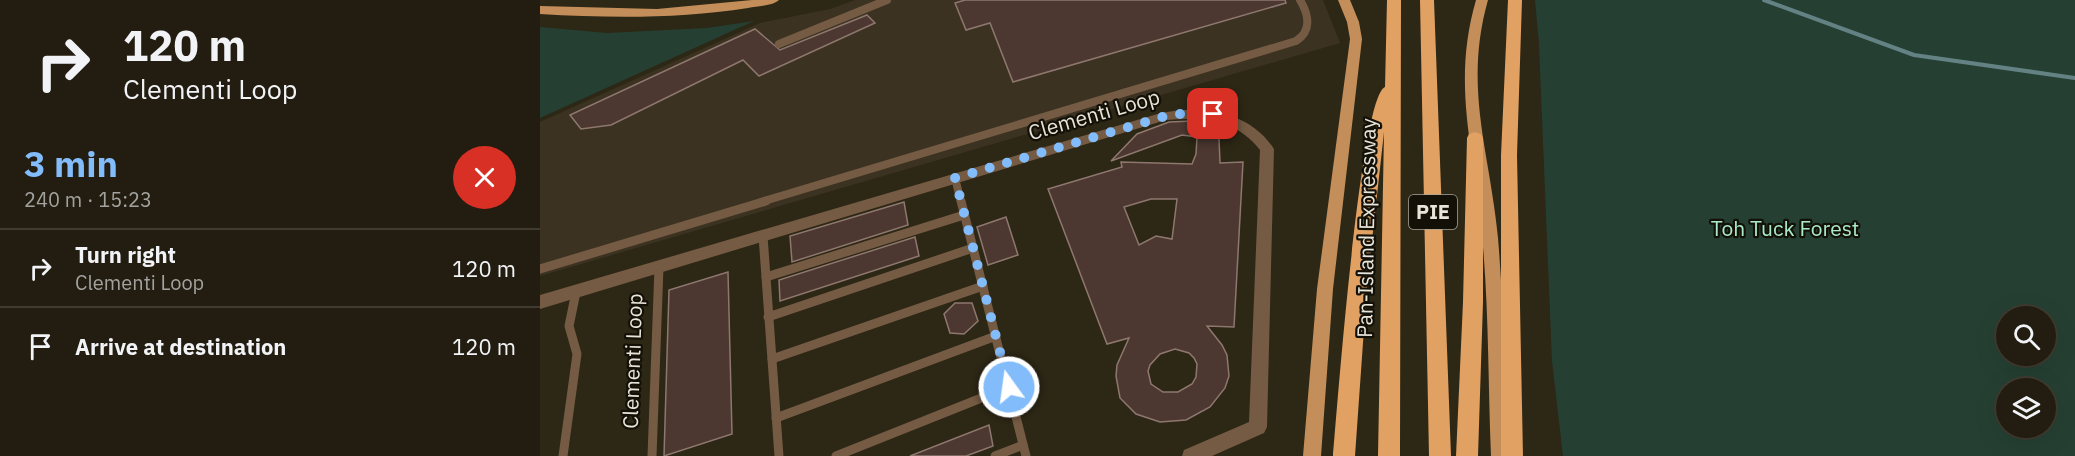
<!DOCTYPE html>
<meta charset="utf-8">
<style>
body{margin:0;font-family:"IBM Plex Sans",sans-serif;background:#2e2a1e;color:#f1f3f6;height:100vh;display:flex;flex-direction:column;font-size:22px;white-space:nowrap}
*{box-sizing:border-box;margin:0}
p{font-size:20px;color:#a2a29f}
.icon{flex:none;width:33px;height:33px;fill:none;stroke:currentColor;stroke-width:2;stroke-linecap:round;stroke-linejoin:round}
.map{position:relative;flex:1;overflow:hidden}
.side{display:flex;flex-direction:column;background:#221d10;width:540px}
.side>*{flex:none}
.banner{background:#221d10;color:#f1f3f6;overflow:hidden}
.fabs{position:absolute;left:1456px;top:306px;display:grid;gap:12px}
.fabs a{display:grid;place-items:center;width:60px;height:60px;border-radius:50%;background:#221d10;box-shadow:0 6px 24px #0002,0 0 0 2px #3f3b30;font-size:30px}
.pin{position:absolute;display:grid;place-items:center;width:51px;height:51px;color:#fff;margin:-26px;border-radius:12px;box-shadow:0 3px 9px #0006}
.me{position:absolute;width:66px;margin:-33px;rotate:346deg;stroke-linejoin:round;filter:drop-shadow(0 0 4px #0008)}
.turn{display:flex;align-items:center;gap:21px;height:126px;padding:0 24px;font-size:27px}
.turn .icon{width:78px;height:78px;stroke-width:2.5}
.turn b{display:block;font-size:42px;line-height:51px}
.round{display:grid;place-items:center;flex:none;width:63px;height:63px;border-radius:32px;background:#2e2a1e}
.overview{display:flex;align-items:center;justify-content:space-between;height:102px;padding:0 24px}
h1{font-size:36px;font-weight:700;line-height:45px;color:#83bcfb}
ul{padding:0;list-style:none}
li{display:flex;align-items:center;gap:18px;height:78px;padding:0 24px;border-top:2px solid #3f3b30}
li div{flex:1}
li b{display:block;font-size:22px}
li em{font-style:normal}
main{display:flex;flex:1;min-height:0}
.map>svg:first-child{display:block}
.industrial{fill:#3b3222}
.green{fill:#254033;fill-rule:evenodd}
.lines{fill:none;stroke-linecap:round;stroke-linejoin:round}
.stream{stroke:#648284;stroke-width:4}
.building{fill:#4c3830;stroke:#8e776e;stroke-width:1.5;fill-rule:evenodd}
.service-far1{stroke:#755b43;stroke-width:8}
.service{stroke:#755b43;stroke-width:9}
.minor{fill:#755b43;fill-rule:evenodd}
.primary{fill:#c38e5a;fill-rule:evenodd}
.motorway{fill:#e1a163;fill-rule:evenodd}
.route{stroke:#83bcfb;stroke-width:10;stroke-dasharray:0 18}
.labels{text-anchor:middle;stroke-width:4.5;stroke-linejoin:round;paint-order:stroke}
.shield{fill:#131008;stroke:#a8a49a;stroke-width:1.5}
.shield-label{font-size:20px;font-weight:bold;fill:#e8e4d9}
.street-label{font-size:21px;fill:#e8e4d9;stroke:#131008}
.park-label{font-size:21px;fill:#a9eac9;stroke:#131008}
</style>
<main>
<section class="side">
<div class="banner">
<div class="turn"><svg class="icon" aria-label="right" viewBox="0 0 24 24"><path d="M7 20v-9h11M14 6l5 5-5 5"/></svg><div><b>120 m</b>Clementi Loop</div></div>
</div>
<div class="overview"><div><h1>3 min</h1><p>240 m · 15:23</p></div><a class="round" style="background:#d93025;color:#fff"><svg class="icon" aria-label="close" viewBox="0 0 24 24"><path d="M6 6l12 12M18 6L6 18"/></svg></a></div>
<ul>
<li><svg class="icon" aria-label="right" viewBox="0 0 24 24"><path d="M7 20v-9h11M14 6l5 5-5 5"/></svg><div><b>Turn right</b><p>Clementi Loop</p></div><em>120 m</em></li>
<li><svg class="icon" aria-label="arrive" viewBox="0 0 24 24"><path d="M6 21V4h12l-3 4 3 4H6"/></svg><div><b>Arrive at destination</b></div><em>120 m</em></li>
</ul>
</section>
<div class="map">
<svg width="1535" height="456" viewBox="0 0 1535 456">
<rect width="100%" height="100%" fill="#2d2715"/>
<polygon class="industrial" points="315,0 783,0 800,43 0,276 0,122 220,23 290,9"/>
<g class="green">
<path d="M995 0H1535V456H1023L1012 361 999 44ZM1467 316H1506V356H1467ZM1467 388H1506V428H1467Z"/>
<polygon points="214,21 0,118 0,27 67,33 167,28"/>
</g>
<g class="lines">
<polyline class="stream" points="1224,0 1374,55 1535,78"/>
</g>
<g class="building">
<polygon points="425,0 745,0 746,3 473,82 450,23 426,30 415,3"/>
<polygon points="327,15 335,23 219,76 203,60 71,125 41,129 30,115 215,29 240,50"/>
<path d="M629 122 653 121 666 124 677 133 679 139 680 163 703 162 694 327 667 326 682 345 687 355 689 376 685 388 670 407 646 420 620 422 596 414 580 398 576 376 577 365 589 338 567 344 508 189 582 167 581 162 652 164 656 154 657 137 642 135 571 161 597 134ZM611 199H637L632 239 616 236 599 245 584 207ZM635 349 649 353 654 358 657 364 656 377 652 384 638 392H623L611 384 608 371 610 365 620 354Z"/>
<polygon points="364,202 368,225 252,262 250,236"/>
<polygon points="466,217 478,255 448,265 437,227"/>
<polygon points="375,237 379,256 240,301 239,280"/>
<polygon points="188,272 192,434 124,456 129,290"/>
<polygon points="415,303 432,303 438,321 424,334 410,333 404,314"/>
<polygon points="449,425 453,446 426,456 370,456"/>
</g>
<g class="lines">
<g class="service-far1">
<polyline points="239,44 347,0"/>
<polyline points="415,178 421,202"/>
<path d="M221 202 756 41C772 31 769 15 760 0"/>
</g>
<g class="service">
<polyline points="421,201 486,456"/>
<polyline points="223,236 239,456"/>
<polyline points="0,269 226,201"/>
<polyline points="226,277 424,215"/>
<polyline points="228,317 433,248"/>
<polyline points="232,359 443,286"/>
<polyline points="236,418 456,336"/>
<polyline points="23,456 37,354 29,326 36,292"/>
<polyline points="112,456 119,267"/>
<polyline points="296,456 469,387"/>
<polyline points="455,456 483,445"/>
</g>
<path class="minor" d="M640 110C677 109 713 116 734 149L727 427 724 433 672 456H642L644 450 709 422 720 150C696 119 663 117 626 120L0 309V295L621 113Z"/>
<g class="primary">
<path d="M212 0H239C232 6 218 6 208 8 139 19 69 18 0 14V6L117 9Z"/>
<polygon points="798,0 810,0 819,22 822,39 793,289 781,456 763,456 777,289 810,39 807,22"/>
<path d="M936 0H948C923 88 950 152 958 238 964 310 965 383 969 456H951C948 383 949 309 942 236 935 151 911 86 936 0Z"/>
</g>
<g class="motorway">
<path d="M847 0H861L860 456H838L844 132 827 286 815 456H793C797 412 820 97 845 87Z"/>
<polygon points="880,0 894,0 911,456 889,456"/>
<polygon points="968,0 982,0 977,155 983,456 961,456 961,155"/>
<polygon points="935,132 941,134 943,138 943,302 938,456 916,456 923,302 927,138 929,134"/>
</g>
</g>
<g class="lines">
<polyline class="route" points="469,387 415,178 626,116 653,112 673,114"/>
</g>
<g class="labels">
<rect class="shield" x="869" y="195" width="48" height="34" rx="4.5"/>
<g class="shield-label">
<text x="893" y="219">PIE</text>
</g>
<g class="street-label">
<text transform="translate(554 115) rotate(-16)" y="7">Clementi Loop</text>
<text transform="translate(827 228) rotate(-89)" y="7">Pan-Island Expressway</text>
<text transform="translate(93 361) rotate(-88)" y="7">Clementi Loop</text>
</g>
<g class="park-label">
<text x="1245" y="236">Toh Tuck Forest</text>
</g>
</g>
</svg>
<div class="fabs">
<a><svg class="icon" aria-label="search" viewBox="0 0 24 24"><circle cx="10" cy="10" r="6"/><path d="M15 15l6 6"/></svg></a>
<a><svg class="icon" aria-label="layers" viewBox="0 0 24 24"><path d="M12 4l9 5-9 5-9-5zM3 14l9 5 9-5"/></svg></a>
</div>
<div class="pin" style="left:673px;top:114px;background:#d93025"><svg class="icon" aria-label="arrive" viewBox="0 0 24 24"><path d="M6 21V4h12l-3 4 3 4H6"/></svg></div>
<svg class="me" style="left:469px;top:387px" viewBox="-20 -20 40 40"><circle r="17" fill="#83bcfb" stroke="#fff" stroke-width="3"/><path d="M0-11L8 9 0 5-8 9z" fill="#fff"/></svg>
</div>
</main>
